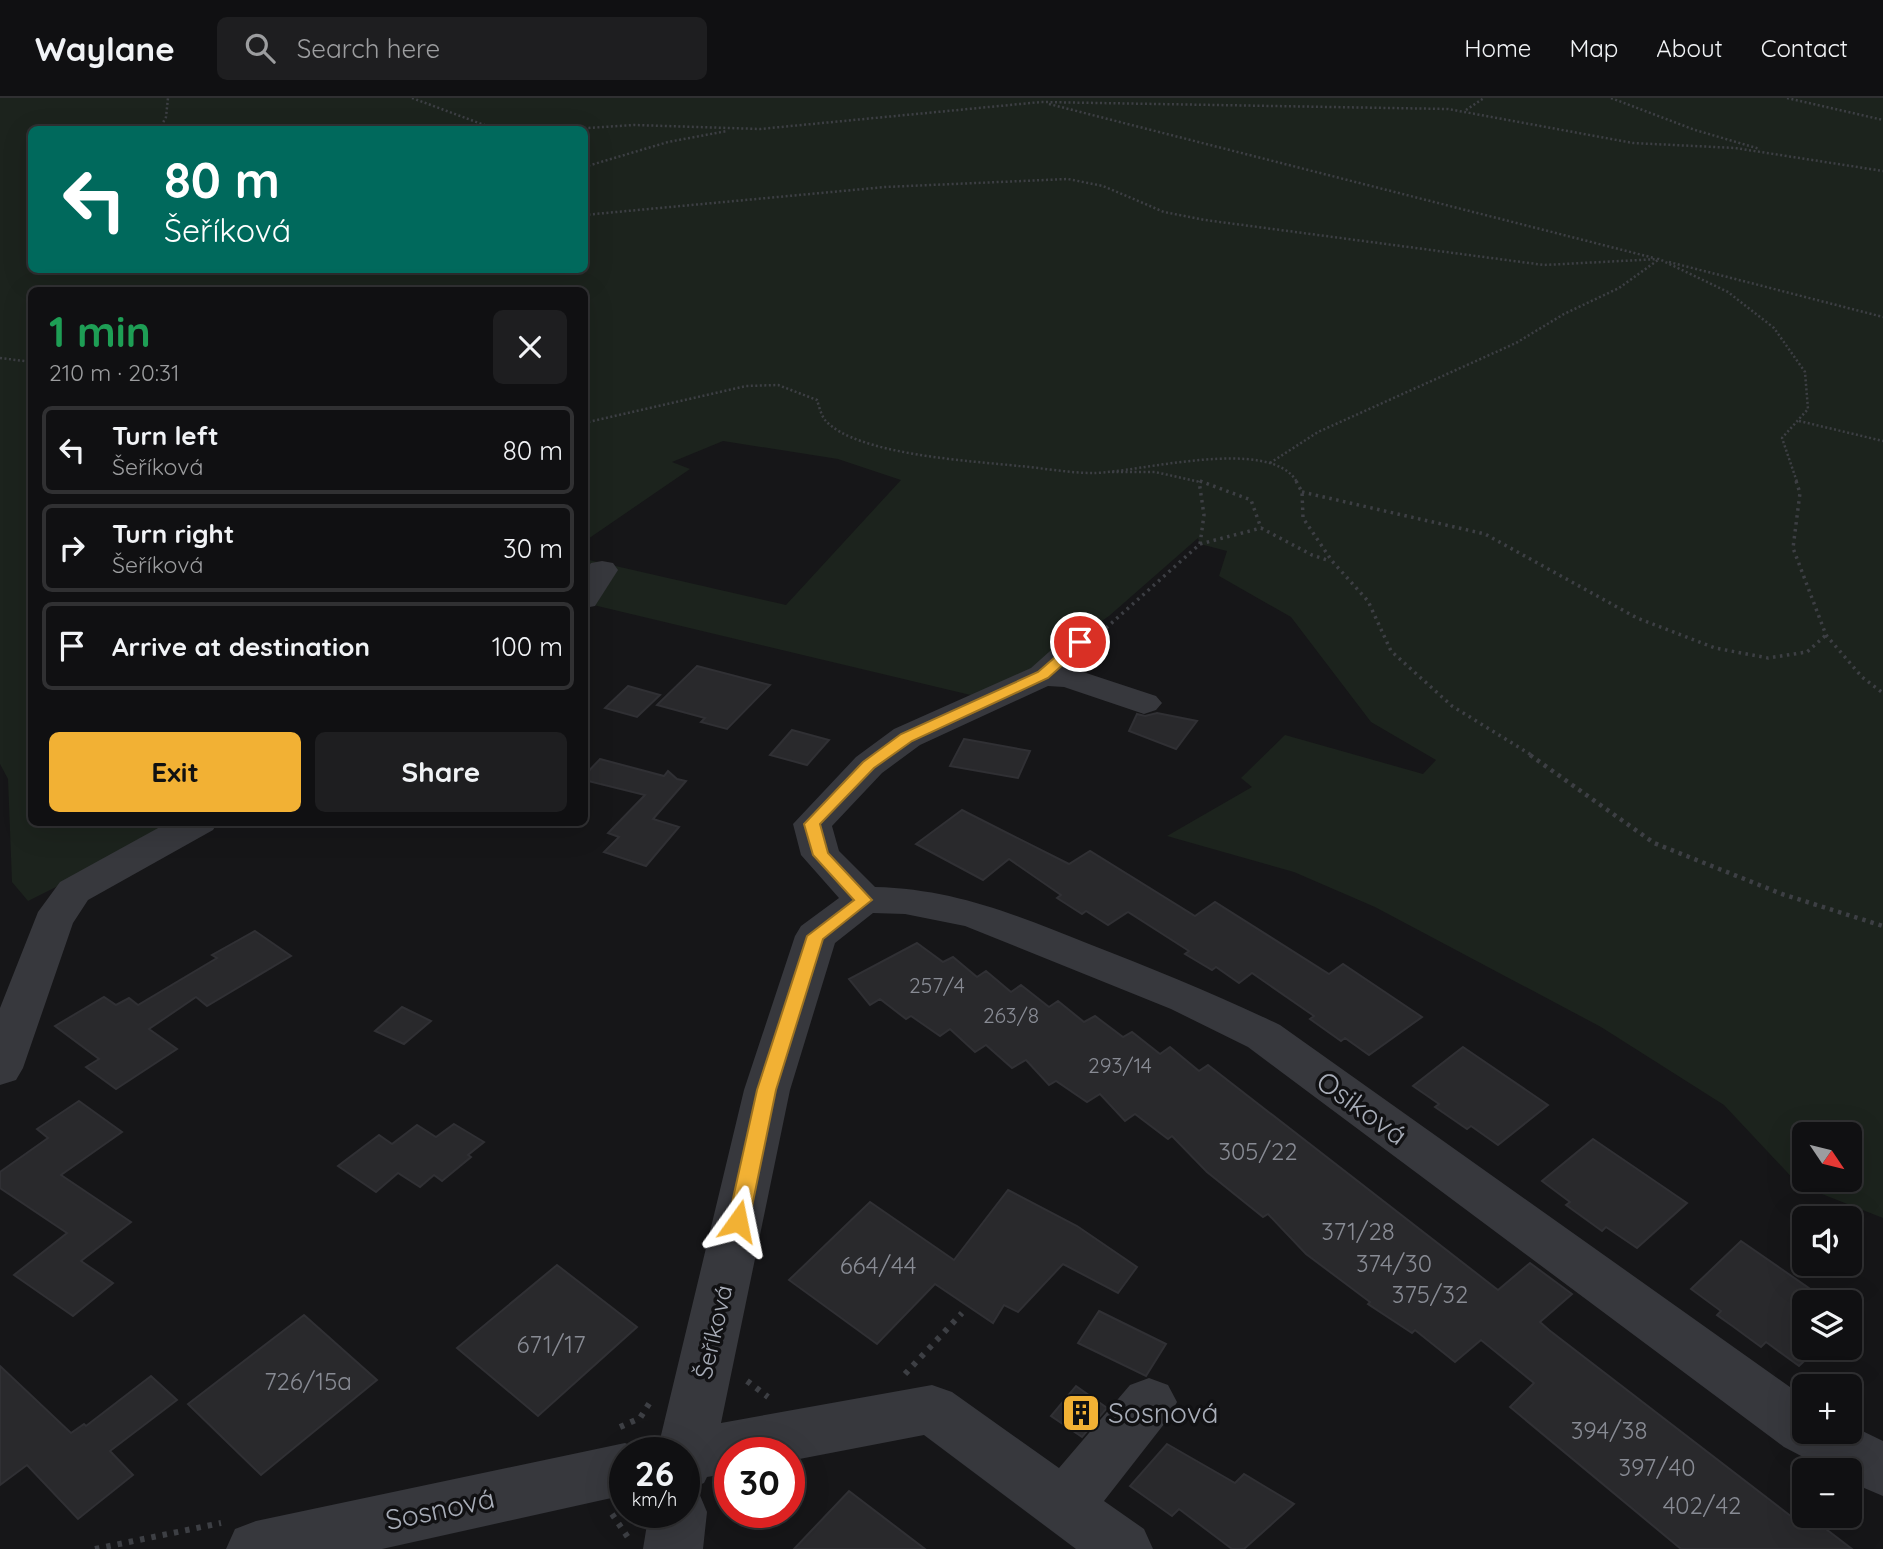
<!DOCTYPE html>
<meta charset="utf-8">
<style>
body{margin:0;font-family:Quicksand,sans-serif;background:#1e1e20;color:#f1f3f6;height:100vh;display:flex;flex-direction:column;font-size:26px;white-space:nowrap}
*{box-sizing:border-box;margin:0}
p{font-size:23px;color:#9c9d9f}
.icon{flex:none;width:38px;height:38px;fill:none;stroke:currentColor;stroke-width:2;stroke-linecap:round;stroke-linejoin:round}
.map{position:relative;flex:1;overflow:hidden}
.sheet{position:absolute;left:28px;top:189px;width:560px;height:539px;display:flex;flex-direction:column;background:#101012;border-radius:10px;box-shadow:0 7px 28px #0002,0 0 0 2px #303032}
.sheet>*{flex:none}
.hud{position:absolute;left:28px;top:28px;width:560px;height:147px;border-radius:10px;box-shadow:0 7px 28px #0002,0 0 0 2px #303032;background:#00695c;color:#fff;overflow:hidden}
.needle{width:46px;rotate:125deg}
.controls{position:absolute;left:1792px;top:1024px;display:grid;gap:14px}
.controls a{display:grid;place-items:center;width:70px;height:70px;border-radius:10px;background:#101012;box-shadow:0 7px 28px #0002,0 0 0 2px #303032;font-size:35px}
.speed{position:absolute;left:609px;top:1339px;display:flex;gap:14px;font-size:35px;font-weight:700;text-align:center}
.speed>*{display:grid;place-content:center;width:91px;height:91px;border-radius:50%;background:#101012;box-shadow:0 7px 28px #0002,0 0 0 2px #303032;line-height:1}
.speed small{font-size:18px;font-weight:400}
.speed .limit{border:10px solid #d22;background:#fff;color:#111}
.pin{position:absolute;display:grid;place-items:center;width:60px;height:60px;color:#fff;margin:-30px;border:4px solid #fff;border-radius:50%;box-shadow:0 2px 7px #0007}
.me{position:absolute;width:77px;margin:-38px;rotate:12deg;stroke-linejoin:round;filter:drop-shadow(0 0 5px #0008)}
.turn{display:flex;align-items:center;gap:24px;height:147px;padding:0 21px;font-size:32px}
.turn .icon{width:91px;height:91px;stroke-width:2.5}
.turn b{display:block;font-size:49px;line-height:60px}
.round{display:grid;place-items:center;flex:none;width:74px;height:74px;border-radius:10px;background:#1e1e20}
.headline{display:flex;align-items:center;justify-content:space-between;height:119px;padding:0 21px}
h1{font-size:42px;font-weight:700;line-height:52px;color:#1e9e55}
.primary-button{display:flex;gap:14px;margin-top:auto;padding:14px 21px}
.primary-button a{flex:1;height:80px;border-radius:10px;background:#f2b134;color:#111;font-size:28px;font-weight:700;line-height:80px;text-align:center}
.primary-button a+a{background:#1e1e20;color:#f1f3f6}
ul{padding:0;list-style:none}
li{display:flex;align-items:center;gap:21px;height:88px;margin:0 14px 10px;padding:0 7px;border:4px solid #303032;border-radius:10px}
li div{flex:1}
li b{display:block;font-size:26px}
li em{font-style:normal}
header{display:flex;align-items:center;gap:42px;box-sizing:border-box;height:98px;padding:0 35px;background:#101012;border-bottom:2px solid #303032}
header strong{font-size:33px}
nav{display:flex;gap:38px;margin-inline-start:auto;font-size:24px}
.search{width:490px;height:63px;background:#1e1e20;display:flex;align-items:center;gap:18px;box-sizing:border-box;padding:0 24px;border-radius:10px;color:#9c9d9f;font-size:26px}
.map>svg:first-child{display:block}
.green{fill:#1c231d;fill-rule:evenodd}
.building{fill:#29292c;stroke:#303034;stroke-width:2}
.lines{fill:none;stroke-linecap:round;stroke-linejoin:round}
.path-far3{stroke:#3d3f44;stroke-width:2.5;stroke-dasharray:2 2.5;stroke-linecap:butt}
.path-far2{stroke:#3d3f44;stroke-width:3.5;stroke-dasharray:2.5 4.5;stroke-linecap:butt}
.path-far1{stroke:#3d3f44;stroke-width:4.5;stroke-dasharray:3.5 5;stroke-linecap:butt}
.path{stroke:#3d3f44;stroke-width:6;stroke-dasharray:4.5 7;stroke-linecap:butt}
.minor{fill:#37383d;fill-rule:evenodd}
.route{fill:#f2b134;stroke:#9d7322;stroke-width:2}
.labels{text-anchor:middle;stroke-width:7;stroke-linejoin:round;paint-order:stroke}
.number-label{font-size:21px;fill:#888b94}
.near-number-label{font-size:24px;fill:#888b94}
.street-label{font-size:24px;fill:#a8adb8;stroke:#111113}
.near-street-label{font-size:28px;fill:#a8adb8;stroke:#111113}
.near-poi-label{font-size:28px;fill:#a8adb8;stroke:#111113;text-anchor:start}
</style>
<header>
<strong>Waylane</strong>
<div class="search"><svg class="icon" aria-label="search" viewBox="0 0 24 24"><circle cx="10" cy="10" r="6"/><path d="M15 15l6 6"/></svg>Search here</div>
<nav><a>Home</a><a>Map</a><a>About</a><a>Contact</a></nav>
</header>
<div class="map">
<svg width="1883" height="1451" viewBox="0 0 1883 1451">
<rect width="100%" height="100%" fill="#161618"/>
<path class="green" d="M0 0H1883V1120L1799 1087 1724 1007 1601 929 1375 809 1294 774 1167 738 1252 689 1241 680 1285 637 1423 676 1436 662 1371 624 1291 519 1219 478 1227 453 1200 446 1198 440 1109 518 1033 570 979 599 585 505V461L786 507 901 382 838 361 723 343 672 364 690 371 585 443 584 192H32V724L184 725 28 803 12 784 8 681 0 666ZM32 32H584V172H32ZM1804 1036H1850V1082H1804Z"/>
<g class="building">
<polygon points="697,568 770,587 727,631 701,624 705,620 657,607"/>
<polygon points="628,588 660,597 637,619 605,610"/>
<polygon points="1157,615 1197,623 1176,651 1129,633 1137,616 1145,618"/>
<polygon points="792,632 829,642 807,667 770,657"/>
<polygon points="964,641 1030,653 1018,680 950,668"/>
<polygon points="600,661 664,678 668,673 677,681 686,683 653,721 679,729 646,768 604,754 619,739 608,735 645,697 584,682 584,678"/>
<polygon points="962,712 1069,766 1090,753 1195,818 1215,804 1329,876 1343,866 1422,919 1369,957 1345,940 1341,943 1310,921 1314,918 1252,875 1239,885 1216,869 1212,872 1185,856 1189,853 1128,814 1108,827 1086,813 1082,816 1057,800 1061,797 1009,761 983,782 916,746"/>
<polygon points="255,833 291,858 207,908 196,899 149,931 177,951 116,991 86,969 99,961 55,928 104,899 116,907 129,900 138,907 217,860 212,857"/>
<polygon points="917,845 943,864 953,859 977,879 986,873 1011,894 1021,887 1049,909 1058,903 1084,924 1095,918 1123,939 1132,934 1160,956 1170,949 1199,973 1208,967 1498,1192 1530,1165 1572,1196 1540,1224 1549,1232 1801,1426 1809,1418 1852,1451 1681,1451 1510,1309 1534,1285 1481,1242 1455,1264 1415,1232 1412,1235 1368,1206 1370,1204 1306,1156 1268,1116 1263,1119 1207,1074 1172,1038 1168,1041 1135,1016 1125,1023 1100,996 1087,1004 1056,983 1049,987 1026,962 1012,970 986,947 975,954 950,931 940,938 911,918 906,921 880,901 870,907 849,881"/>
<polygon points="402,909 431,923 404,946 375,933"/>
<polygon points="1463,949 1548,1007 1498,1047 1471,1028 1467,1031 1435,1009 1439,1006 1413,988"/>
<polygon points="79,1003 122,1034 61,1077 131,1124 81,1163 113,1185 73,1218 14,1177 67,1135 0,1090 0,1074 48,1040 37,1031"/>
<polygon points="454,1026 484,1044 468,1057 471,1059 442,1083 434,1077 420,1089 398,1075 376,1094 338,1068 379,1037 392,1046 417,1027 436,1039"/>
<polygon points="1593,1041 1687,1105 1637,1150 1606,1129 1602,1133 1566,1107 1570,1104 1542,1083"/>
<polygon points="1008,1092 1077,1128 1137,1169 1118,1195 1063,1166 1018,1214 1004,1207 993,1225 935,1186 877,1246 789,1182 870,1104 954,1162"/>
<polygon points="1741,1143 1829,1204 1804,1204 1804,1250 1818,1250 1799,1268 1766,1244 1761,1249 1731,1227 1717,1217 1721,1213 1691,1191"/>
<polygon points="557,1167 637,1229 538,1318 457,1250"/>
<polygon points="1099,1213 1166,1246 1146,1278 1078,1245"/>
<polygon points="304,1217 377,1282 261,1377 188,1306"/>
<polygon points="0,1268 71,1335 84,1326 86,1328 151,1278 177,1302 110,1353 133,1377 78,1421 27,1367 0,1387"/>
<polygon points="1076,1288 1107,1310 1082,1339 1051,1318"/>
<polygon points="1167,1346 1235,1385 1244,1376 1294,1406 1244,1451 1232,1451 1179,1411 1172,1418 1130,1388"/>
<polygon points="849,1393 925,1451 794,1451"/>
</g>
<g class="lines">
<g class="path-far3">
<polyline points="412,0 487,28 523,32"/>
<polyline points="1611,0 1695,32 1760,51"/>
<polyline points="1787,0 1883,22"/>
<polyline points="1049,6 1654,160"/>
<polyline points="1466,12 1484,0"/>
<polyline points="159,32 166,19 168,0"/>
<polyline points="557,32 634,27 760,31 1041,4 1448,11 1633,45 1735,50 1883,73"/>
<polyline points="584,69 668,44 727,33"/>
<polyline points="584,117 885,89 1068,81 1103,88 1164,114 1205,122 1544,167 1659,161 1728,194 1774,230 1805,274 1808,311 1782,340 1797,384"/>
<polyline points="1669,164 1883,219"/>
<polyline points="0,260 32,264"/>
<polyline points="1799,323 1883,343"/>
<path d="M584 325 746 288 778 287 817 302C819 308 821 317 825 322 855 357 973 363 1019 368 1043 370 1068 375 1093 375 1137 375 1270 337 1297 384"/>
<polyline points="1270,365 1318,334 1516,245 1564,216 1619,190 1658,162"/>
<polyline points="1112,374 1155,374 1200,384"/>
<polyline points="1200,383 1204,384"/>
</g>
<g class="path-far2">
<polyline points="1200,383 1251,402 1261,430"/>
<polyline points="1296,383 1302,394 1303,420 1332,463 1368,503 1391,553 1452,608 1533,658"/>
<polyline points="1796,383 1800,395 1793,450 1826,537 1862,579 1883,595"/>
<polyline points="1302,394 1485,436 1637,520 1715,550 1768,560 1807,554 1826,537"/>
<polyline points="1200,446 1261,430 1312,457 1330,463"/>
<polyline points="1106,530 1200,446 1204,417 1199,383"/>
</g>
<polyline class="path-far1" points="1530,657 1654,745 1782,796 1883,828"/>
<g class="path">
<polyline points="905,1276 962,1215"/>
<polyline points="747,1283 768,1299"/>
<polyline points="620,1329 640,1320 652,1301"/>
<polyline points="612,1416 629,1441"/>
<polyline points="95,1451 221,1425"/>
</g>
<g class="minor">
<polygon points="602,463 613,465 618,472 595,508 584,510 584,475 591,465"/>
<path d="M1080 534 1092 537 1097 544 1071 570 1156 598 1162 605 1156 612 1144 616 1064 589 1048 588 920 647 882 675 832 728 839 753 875 789C955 791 1016 817 1089 846 1154 871 1217 897 1280 927L1804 1299V1334H1850V1327L1883 1343V1398L1850 1384V1372H1828L1784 1349 1248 949 1171 911 965 828 905 816 873 815 835 845 790 992 721 1325 932 1287 952 1294 1059 1370 1130 1287 1149 1280 1168 1287 1177 1304 1168 1321 1104 1403 1144 1431 1153 1451H1076L924 1337 789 1363V1354H730V1375L707 1379 704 1385 689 1391 699 1395 707 1414 703 1451H643L649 1414H684V1354H657L744 992 795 838 801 828 839 800 801 757 793 726 856 659 894 631 1031 570 1068 537Z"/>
<polygon points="169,724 218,724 213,732 88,802 73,825 23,970 16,982 0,987 0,910 38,814 60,784"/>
<polygon points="625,1345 646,1354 625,1354 625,1397 382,1451 226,1451 235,1431 256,1423"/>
</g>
</g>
<polygon class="route" points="1080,540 1085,541 1085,547 1048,580 912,643 874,670 820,726 828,755 872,802 823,841 776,992 749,1123 746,1129 738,1132 731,1129 728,1123 757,992 807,838 854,802 813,757 804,726 863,664 901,636 1038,574 1076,541"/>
<defs>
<symbol id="building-square" viewBox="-11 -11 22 22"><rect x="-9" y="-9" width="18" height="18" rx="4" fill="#f2b134" stroke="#111113"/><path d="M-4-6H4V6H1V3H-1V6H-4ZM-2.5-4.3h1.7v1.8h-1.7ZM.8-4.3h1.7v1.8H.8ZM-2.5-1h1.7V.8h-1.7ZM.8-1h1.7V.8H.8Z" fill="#111"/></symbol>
</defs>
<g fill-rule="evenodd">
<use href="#building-square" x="1059" y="1293" width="44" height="44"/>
</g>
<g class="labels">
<g class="number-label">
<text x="937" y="895">257/4</text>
<text x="1011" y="925">263/8</text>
<text x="1120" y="975">293/14</text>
</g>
<g class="near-number-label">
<text x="1258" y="1062">305/22</text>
<text x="1358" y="1142">371/28</text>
<text x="1394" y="1174">374/30</text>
<text x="878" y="1176">664/44</text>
<text x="1430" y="1205">375/32</text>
<text x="551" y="1255">671/17</text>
<text x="308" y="1292">726/15a</text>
<text x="1609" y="1341">394/38</text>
<text x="1657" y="1378">397/40</text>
<text x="1702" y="1416">402/42</text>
</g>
<g class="street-label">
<text transform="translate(714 1234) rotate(-77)" y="8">Šeříková</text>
</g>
<g class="near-street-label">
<text transform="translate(1362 1010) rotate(36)" y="10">Osiková</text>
<text transform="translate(440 1411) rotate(-12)" y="10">Sosnová</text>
</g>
<g class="near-poi-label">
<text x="1108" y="1325">Sosnová</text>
</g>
</g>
</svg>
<div class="controls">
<a><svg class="needle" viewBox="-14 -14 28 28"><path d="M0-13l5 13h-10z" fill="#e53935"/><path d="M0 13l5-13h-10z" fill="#9c9d9f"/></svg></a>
<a><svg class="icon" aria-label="sound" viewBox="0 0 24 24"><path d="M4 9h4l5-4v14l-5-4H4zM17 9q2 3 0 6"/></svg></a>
<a><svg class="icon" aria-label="layers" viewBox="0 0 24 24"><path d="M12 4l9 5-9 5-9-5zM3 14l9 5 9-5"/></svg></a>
<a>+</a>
<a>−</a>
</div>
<div class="speed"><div>26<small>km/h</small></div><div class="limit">30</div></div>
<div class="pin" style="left:1080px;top:544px;background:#d93025"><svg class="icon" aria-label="arrive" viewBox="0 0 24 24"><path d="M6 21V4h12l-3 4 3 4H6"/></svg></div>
<svg class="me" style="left:738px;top:1123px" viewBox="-20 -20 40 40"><path d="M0-17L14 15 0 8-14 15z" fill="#f2b134" stroke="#fff" stroke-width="4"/></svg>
<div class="hud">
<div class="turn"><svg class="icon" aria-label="left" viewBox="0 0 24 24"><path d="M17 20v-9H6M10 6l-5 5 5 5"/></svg><div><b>80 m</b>Šeříková</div></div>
</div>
<section class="sheet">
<div class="headline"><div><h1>1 min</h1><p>210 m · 20:31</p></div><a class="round"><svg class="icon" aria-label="close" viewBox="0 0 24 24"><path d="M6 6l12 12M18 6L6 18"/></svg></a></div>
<ul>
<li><svg class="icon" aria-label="left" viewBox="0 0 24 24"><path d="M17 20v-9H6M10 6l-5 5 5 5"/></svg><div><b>Turn left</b><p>Šeříková</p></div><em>80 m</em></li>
<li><svg class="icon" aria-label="right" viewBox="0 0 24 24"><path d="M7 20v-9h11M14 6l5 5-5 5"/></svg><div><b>Turn right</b><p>Šeříková</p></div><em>30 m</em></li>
<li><svg class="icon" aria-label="arrive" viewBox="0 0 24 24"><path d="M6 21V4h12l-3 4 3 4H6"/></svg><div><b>Arrive at destination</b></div><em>100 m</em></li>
</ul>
<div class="primary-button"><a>Exit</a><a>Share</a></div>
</section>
</div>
